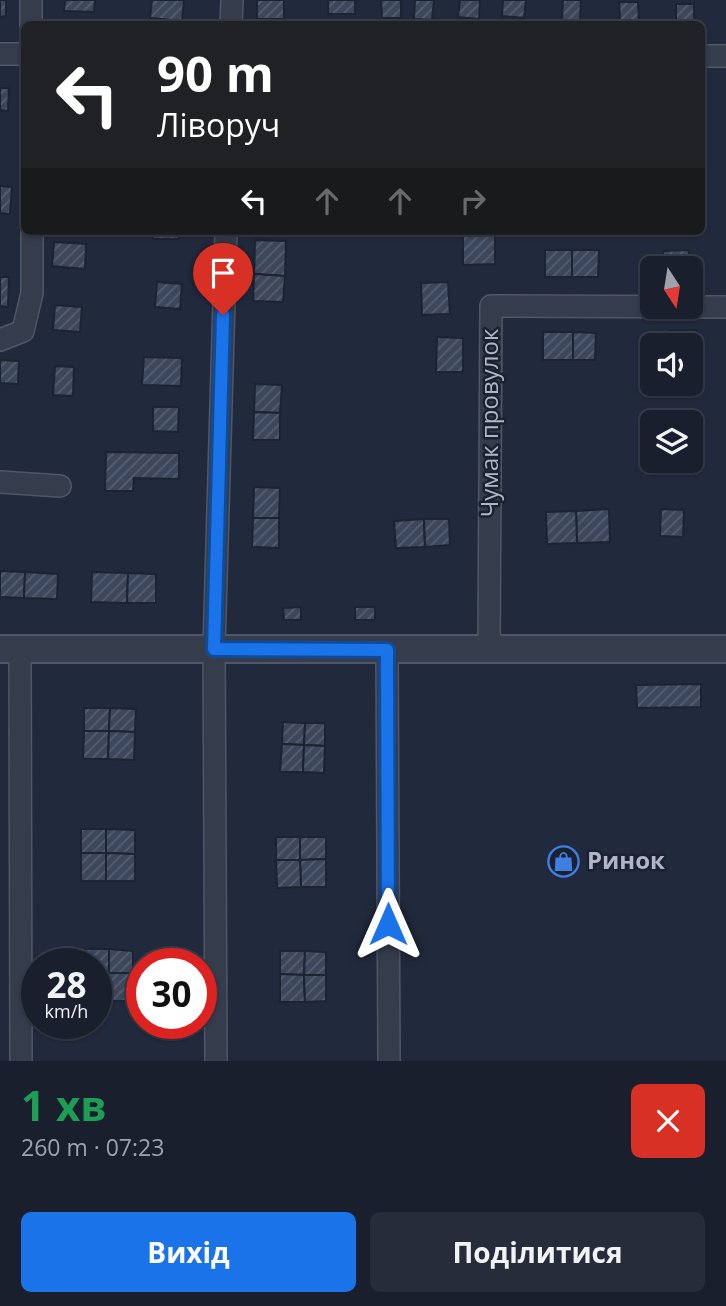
<!DOCTYPE html>
<html lang="uk">
<meta charset="utf-8">
<style>
body{margin:0;font-family:"Open Sans",sans-serif;background:#262c39;color:#f1f3f6;height:100vh;display:flex;flex-direction:column;font-size:26px;white-space:nowrap}
*{box-sizing:border-box;margin:0}
p{font-size:23px;color:#9fa2aa}
.icon{flex:none;width:38px;height:38px;fill:none;stroke:currentColor;stroke-width:2;stroke-linecap:round;stroke-linejoin:round}
.map{position:relative;height:1061px;overflow:hidden}
.details{display:flex;flex-direction:column;background:#191f2d;flex:1}
.details>*{flex:none}
.hud{position:absolute;left:21px;top:21px;width:684px;height:214px;border-radius:10px;box-shadow:0 2px 5px #0004,0 0 0 2px #373d49;background:#202124;color:#fff;overflow:hidden}
.needle{width:46px;rotate:168deg}
.fabs{position:absolute;left:640px;top:256px;display:grid;gap:14px}
.fabs a{display:grid;place-items:center;width:63px;height:63px;border-radius:10px;background:#191f2d;box-shadow:0 2px 5px #0004,0 0 0 2px #373d49;font-size:35px}
.speed{position:absolute;left:21px;top:948px;display:flex;gap:14px;font-size:35px;font-weight:700;text-align:center}
.speed>*{display:grid;place-content:center;width:91px;height:91px;border-radius:50%;background:#191f2d;box-shadow:0 2px 5px #0004,0 0 0 2px #373d49;line-height:1}
.speed small{font-size:18px;font-weight:400}
.speed .limit{border:10px solid #d22;background:#fff;color:#111}
.pin{position:absolute;display:grid;place-items:center;width:60px;height:60px;color:#fff;margin:-72px -30px;border-radius:50% 50% 50% 0;rotate:-45deg;box-shadow:0 0 7px #0007}
.pin .icon{rotate:45deg}
.me{position:absolute;width:77px;margin:-38px;rotate:0deg;stroke-linejoin:round;filter:drop-shadow(0 0 5px #0008)}
.turn{display:flex;align-items:center;gap:24px;height:147px;padding:0 21px;font-size:32px}
.turn .icon{width:91px;height:91px;stroke-width:2.5}
.turn b{display:block;font-size:49px;line-height:60px}
.lanes{display:flex;align-items:center;height:66px;padding:0 21px;background:#0003;justify-content:center;gap:35px;direction:ltr}
.lanes .off{opacity:.35}
.round{display:grid;place-items:center;flex:none;width:74px;height:74px;border-radius:10px;background:#262c39}
.summary{display:flex;align-items:center;justify-content:space-between;height:119px;padding:0 21px}
h1{font-size:42px;font-weight:700;line-height:52px;color:#1e9e55}
.button{display:flex;gap:14px;margin-top:auto;padding:14px 21px}
.button a{flex:1;height:80px;border-radius:10px;background:#1a73e8;color:#fff;font-size:28px;font-weight:700;line-height:80px;text-align:center}
.button a+a{background:#262c39;color:#f1f3f6}
.map>svg:first-child{display:block}
.building{fill:url(#building-hatch);stroke:#1c2332;stroke-width:2}
.lines{fill:none;stroke-linecap:round;stroke-linejoin:round}
.minor-casing{stroke:#505667;stroke-width:24}
.tertiary-casing{stroke:#505667;stroke-width:30}
.minor{stroke:#353c4c;stroke-width:21}
.tertiary{stroke:#353c4c;stroke-width:26}
.route-casing{stroke:#114b97;stroke-width:18}
.route{stroke:#1a73e8;stroke-width:12}
.labels{text-anchor:middle;stroke-width:5;stroke-linejoin:round;paint-order:stroke}
.street-label{font-size:24px;fill:#b0b6c8;stroke:#1a2130}
.poi-label{font-size:24px;font-weight:bold;fill:#b0b6c8;stroke:#1a2130;text-anchor:start}
</style>
<div class="map">
<svg width="726" height="1061" viewBox="0 0 726 1061">
<defs>
<pattern id="building-hatch" width="6" height="6" patternUnits="userSpaceOnUse" patternTransform="scale(1.75)"><rect width="6" height="6" fill="#3c475b"/><path d="M-1 1l2-2M0 6l6-6M5 7l2-2" fill="none" stroke="#565f71"/></pattern>
</defs>
<rect width="100%" height="100%" fill="#21293c"/>
<g class="building">
<polygon points="0,0 6,0 6,16 0,17"/>
<polygon points="65,0 95,0 94,12 64,11"/>
<polygon points="152,0 184,0 182,21 150,18"/>
<rect x="257" y="0" width="27" height="19"/>
<rect x="328" y="0" width="27" height="14"/>
<polygon points="381,0 401,0 401,18 382,18"/>
<polygon points="415,0 434,0 432,20 414,19"/>
<polygon points="460,0 480,0 479,19 458,17"/>
<polygon points="503,0 526,0 524,18 502,16"/>
<polygon points="563,0 581,0 580,21 562,20"/>
<polygon points="619,2 638,2 639,23 620,24"/>
<rect x="676" y="4" width="18" height="20"/>
<polygon points="0,88 9,88 8,111 0,110"/>
<polygon points="0,186 12,187 10,214 0,213"/>
<rect x="153" y="231" width="26" height="8"/>
<polygon points="495,234 495,264 463,265 463,235"/>
<polygon points="255,240 286,241 285,276 254,274"/>
<polygon points="54,242 86,244 85,269 52,266"/>
<rect x="545" y="250" width="27" height="27"/>
<polygon points="572,250 599,250 598,277 572,277"/>
<polygon points="689,250 689,268 663,268 663,251"/>
<polygon points="254,274 285,276 283,302 253,301"/>
<polygon points="0,277 9,277 8,307 0,306"/>
<polygon points="157,282 182,284 180,309 155,307"/>
<polygon points="448,282 450,314 422,315 421,283"/>
<polygon points="55,305 82,307 80,332 53,330"/>
<polygon points="669,330 697,330 697,361 691,361 691,345 669,345"/>
<rect x="543" y="332" width="30" height="28"/>
<polygon points="573,332 596,333 595,360 573,360"/>
<polygon points="437,337 463,338 463,372 436,372"/>
<polygon points="144,357 182,358 181,386 142,385"/>
<polygon points="0,360 19,361 18,384 0,383"/>
<polygon points="55,366 74,367 73,396 53,395"/>
<polygon points="255,384 282,385 280,413 254,412"/>
<polygon points="153,407 179,407 178,432 153,431"/>
<polygon points="254,412 280,413 280,440 253,440"/>
<polygon points="106,452 179,453 179,479 134,478 133,491 105,491"/>
<polygon points="254,487 280,488 279,518 253,518"/>
<polygon points="609,509 610,542 577,543 576,511"/>
<polygon points="661,509 684,510 683,537 660,536"/>
<polygon points="576,511 577,543 547,544 546,512"/>
<polygon points="253,518 279,518 279,548 252,547"/>
<polygon points="424,519 425,547 396,548 394,521"/>
<polygon points="424,519 449,519 450,545 425,547"/>
<polygon points="0,571 25,572 24,598 0,597"/>
<polygon points="25,572 58,574 57,599 24,598"/>
<polygon points="92,572 128,573 127,603 91,602"/>
<polygon points="128,573 156,574 156,603 127,603"/>
<polygon points="301,607 301,620 284,620 283,608"/>
<rect x="355" y="607" width="20" height="13"/>
<polygon points="701,684 701,707 637,708 636,685"/>
<polygon points="84,708 110,708 109,731 84,731"/>
<polygon points="110,708 136,709 135,732 109,731"/>
<polygon points="283,722 305,723 304,745 282,744"/>
<polygon points="305,723 325,723 325,746 304,745"/>
<polygon points="84,731 109,731 108,759 83,759"/>
<polygon points="109,731 135,732 134,760 108,759"/>
<polygon points="282,744 304,745 303,772 280,772"/>
<polygon points="304,745 325,746 324,773 303,772"/>
<rect x="81" y="829" width="25" height="24"/>
<polygon points="106,829 135,830 135,854 106,853"/>
<rect x="276" y="837" width="24" height="23"/>
<polygon points="300,837 326,837 326,859 300,860"/>
<rect x="81" y="853" width="25" height="28"/>
<polygon points="106,853 135,854 135,881 106,881"/>
<polygon points="326,859 326,887 301,887 300,860"/>
<polygon points="276,860 300,860 301,887 277,888"/>
<polygon points="85,949 109,949 109,973 96,973 96,964 85,964"/>
<polygon points="109,949 133,951 133,973 109,973"/>
<polygon points="280,951 305,951 304,975 280,974"/>
<polygon points="305,951 326,952 326,975 304,975"/>
<polygon points="96,973 109,973 110,1001 96,1001"/>
<polygon points="109,973 133,973 134,1001 110,1001"/>
<polygon points="280,974 304,975 305,1002 280,1002"/>
<polygon points="304,975 326,975 326,1001 305,1002"/>
</g>
<g class="lines">
<defs>
<g id="minor">
<polyline points="31,0 31,24"/>
<polyline points="231,24 232,0"/>
<polyline points="0,54 24,54"/>
<polyline points="702,56 726,56"/>
<polyline points="0,340 23,331 32,293 32,231"/>
<polyline points="0,482 60,486"/>
<polyline points="20,649 21,1061"/>
<polyline points="489,649 491,306 726,307"/>
<polyline points="387,650 389,1061"/>
<polyline points="216,1061 214,649 226,231"/>
</g>
<polyline id="tertiary" points="0,649 726,649"/>
</defs>
<use href="#minor" class="minor-casing"/>
<use href="#tertiary" class="tertiary-casing"/>
<use href="#minor" class="minor"/>
<use href="#tertiary" class="tertiary"/>
</g>
<g class="lines">
<defs>
<polyline id="route" points="223,315 214,649 387,650 388,924"/>
</defs>
<use href="#route" class="route-casing"/>
<use href="#route" class="route"/>
</g>
<defs>
<symbol id="shop-ring" viewBox="-11 -11 22 22"><circle r="9.5" fill="#1a2130" stroke="#3f7fe0" stroke-width="1.5"/><path d="M-5-2.5h2.3a2.7 3.5 0 0 1 5.4 0H5L5.5 6h-11ZM-1.5-2.5h3a1.5 2.3 0 0 0-3 0Z" fill="#3f7fe0"/></symbol>
</defs>
<g fill-rule="evenodd">
<use href="#shop-ring" x="546" y="844" width="35" height="35"/>
</g>
<g class="labels">
<g class="street-label">
<text transform="translate(490 423) rotate(-90)" y="8">Чумак провулок</text>
</g>
<g class="poi-label">
<text x="587" y="869">Ринок</text>
</g>
</g>
</svg>
<div class="fabs">
<a><svg class="needle" viewBox="-14 -14 28 28"><path d="M0-13l5 13h-10z" fill="#e53935"/><path d="M0 13l5-13h-10z" fill="#9fa2aa"/></svg></a>
<a><svg class="icon" aria-label="sound" viewBox="0 0 24 24"><path d="M4 9h4l5-4v14l-5-4H4zM17 9q2 3 0 6"/></svg></a>
<a><svg class="icon" aria-label="layers" viewBox="0 0 24 24"><path d="M12 4l9 5-9 5-9-5zM3 14l9 5 9-5"/></svg></a>
</div>
<div class="speed"><div>28<small>km/h</small></div><div class="limit">30</div></div>
<div class="pin" style="left:223px;top:315px;background:#d93025"><svg class="icon" aria-label="arrive" viewBox="0 0 24 24"><path d="M6 21V4h12l-3 4 3 4H6"/></svg></div>
<svg class="me" style="left:388px;top:924px" viewBox="-20 -20 40 40"><path d="M0-17L14 15 0 8-14 15z" fill="#1a73e8" stroke="#fff" stroke-width="4"/></svg>
<div class="hud">
<div class="turn"><svg class="icon" aria-label="left" viewBox="0 0 24 24"><path d="M17 20v-9H6M10 6l-5 5 5 5"/></svg><div><b>90 m</b>Ліворуч</div></div>
<div class="lanes"><svg class="icon" aria-label="left" viewBox="0 0 24 24"><path d="M17 20v-9H6M10 6l-5 5 5 5"/></svg><svg class="icon off" aria-label="ahead" viewBox="0 0 24 24"><path d="M12 20V5M6 11l6-6 6 6"/></svg><svg class="icon off" aria-label="ahead" viewBox="0 0 24 24"><path d="M12 20V5M6 11l6-6 6 6"/></svg><svg class="icon off" aria-label="right" viewBox="0 0 24 24"><path d="M7 20v-9h11M14 6l5 5-5 5"/></svg></div>
</div>
</div>
<section class="details">
<div class="summary"><div><h1>1 хв</h1><p>260 m · 07:23</p></div><a class="round" style="background:#d93025;color:#fff"><svg class="icon" aria-label="close" viewBox="0 0 24 24"><path d="M6 6l12 12M18 6L6 18"/></svg></a></div>
<div class="button"><a>Вихід</a><a>Поділитися</a></div>
</section>
